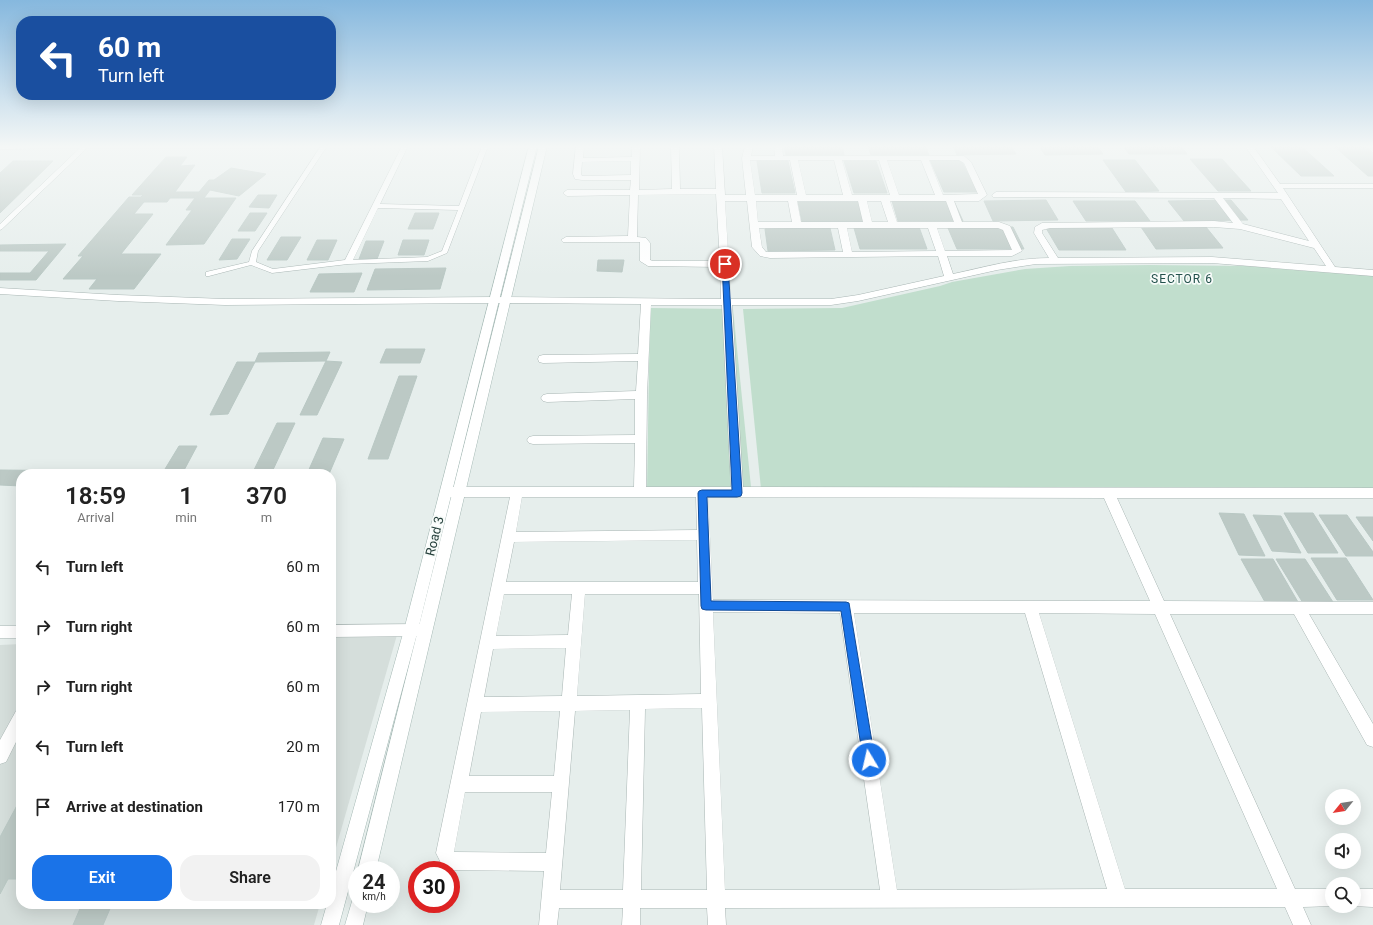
<!DOCTYPE html>
<style>
body{margin:0;font-family:Roboto,sans-serif;background:#f2f2f2;color:#222;height:100vh;display:flex;flex-direction:column;font-size:15px;white-space:nowrap}
*{box-sizing:border-box;margin:0}
p{font-size:13px;color:#767676}
.icon{flex:none;width:22px;height:22px;fill:none;stroke:currentColor;stroke-width:2;stroke-linecap:round;stroke-linejoin:round}
.map{position:relative;flex:1;overflow:hidden}
.panel{position:absolute;left:16px;top:469px;width:320px;height:440px;display:flex;flex-direction:column;background:#fff;border-radius:16px;box-shadow:0 4px 16px #0002}
.panel>*{flex:none}
.guide{position:absolute;left:16px;top:16px;width:320px;height:84px;border-radius:16px;box-shadow:0 4px 16px #0002;background:#1a4fa0;color:#fff;overflow:hidden}
.needle{width:26px;rotate:240deg}
.buttons{position:absolute;left:1325px;top:789px;display:grid;gap:8px}
.buttons a{display:grid;place-items:center;width:36px;height:36px;border-radius:50%;background:#fff;box-shadow:0 4px 16px #0002;font-size:20px}
.speed{position:absolute;left:348px;top:861px;display:flex;gap:8px;font-size:20px;font-weight:700;text-align:center}
.speed>*{display:grid;place-content:center;width:52px;height:52px;border-radius:50%;background:#fff;box-shadow:0 4px 16px #0002;line-height:1}
.speed small{font-size:10px;font-weight:400}
.speed .limit{border:6px solid #d22;background:#fff;color:#111}
.pin{position:absolute;display:grid;place-items:center;width:34px;height:34px;color:#fff;margin:-17px;border:2px solid #fff;border-radius:50%;box-shadow:0 1px 4px #0007}
.me{position:absolute;width:44px;margin:-22px;rotate:351deg;stroke-linejoin:round;filter:drop-shadow(0 0 3px #0008)}
.turn{display:flex;align-items:center;gap:14px;height:84px;padding:0 16px;font-size:18px}
.turn .icon{width:52px;height:52px;stroke-width:2.5}
.turn b{display:block;font-size:28px;line-height:34px}
.eta{display:flex;justify-content:space-evenly;align-items:center;height:68px;text-align:center}
.eta b{font-size:24px;font-weight:600;line-height:28px}
.cta{display:flex;gap:8px;margin-top:auto;padding:8px 16px}
.cta a{flex:1;height:46px;border-radius:16px;background:#1a73e8;color:#fff;font-size:16px;font-weight:600;line-height:46px;text-align:center}
.cta a+a{background:#f2f2f2;color:#222}
ul{padding:0;list-style:none}
li{display:flex;align-items:center;gap:12px;height:60px;padding:0 16px}
li div{flex:1}
li b{display:block;font-size:15px}
li em{font-style:normal}
.map>svg:first-child{display:block}
.built{fill:#d5dedb}
.green{fill:#c1decd}
.building{fill:#bcc9c5;stroke:#b9c8c4}
.lines{fill:none;stroke-linecap:round;stroke-linejoin:round}
.lane-casing{stroke:#a9b6b4;stroke-width:1}
.street-casing{stroke:#a9b6b4;stroke-width:1}
.secondary-casing{stroke:#a5b9b5;stroke-width:1}
.lane{fill:#fff;fill-rule:evenodd}
.street{fill:#fff;fill-rule:evenodd}
.secondary{fill:#fff;fill-rule:evenodd}
.route{fill:#1a73e8;stroke:#114b97}
.labels{text-anchor:middle;stroke-width:3.5;stroke-linejoin:round;paint-order:stroke}
.far-neighbourhood-label{font-size:12px;letter-spacing:1px;fill:#23514c;stroke:#f7fbf9}
.street-label{font-size:13px;fill:#26403c;stroke:#f7fbf9}
</style>
<div class="map">
<svg width="1373" height="925" viewBox="0 0 1373 925">
<rect width="100%" height="100%" fill="#e6eeec"/>
<g class="built">
<polygon points="397,635 331,865 331,636"/>
<polygon points="21,644 21,904 320,904 314,925 0,925 0,645"/>
</g>
<g class="green">
<polygon points="1149,265 1246,266 1373,276 1373,488 761,489 743,309 842,308 940,286 952,282 1025,269 1070,266"/>
<polygon points="650,308 733,309 751,487 647,489"/>
</g>
<g class="building">
<polygon points="784,146 842,146 844,155 786,155"/>
<polygon points="868,146 925,146 929,155 871,155"/>
<polygon points="953,146 1011,146 1016,154 957,155"/>
<polygon points="1039,146 1097,146 1103,154 1045,155"/>
<polygon points="1123,146 1181,146 1187,154 1129,154"/>
<polygon points="1270,146 1301,146 1334,176 1301,176"/>
<polygon points="1334,146 1365,146 1373,153 1373,176 1368,176"/>
<polygon points="166,157 187,157 180,166 195,165 175,192 199,192 209,180 214,180 231,168 266,174 239,196 210,190 204,198 236,198 204,244 166,245 192,210 186,210 195,198 170,198 167,202 144,202 134,214 153,214 121,254 161,254 134,289 89,289 97,279 63,279 83,256 78,256 129,197 141,197 143,195 132,195"/>
<polygon points="1190,159 1222,159 1251,191 1218,191"/>
<polygon points="930,160 961,160 977,192 944,192"/>
<polygon points="1103,160 1135,160 1159,191 1126,192"/>
<polygon points="13,161 53,161 0,213 0,173"/>
<polygon points="757,161 788,161 795,193 762,193"/>
<polygon points="844,161 876,161 887,193 854,193"/>
<polygon points="258,195 277,195 269,208 249,207"/>
<polygon points="1046,200 1058,220 993,221 984,201"/>
<polygon points="1231,200 1248,220 1184,221 1168,201"/>
<polygon points="892,201 954,201 963,221 898,221"/>
<polygon points="1073,201 1135,201 1150,221 1086,221"/>
<polygon points="798,202 861,202 867,222 802,222"/>
<polygon points="250,213 267,213 255,231 238,231"/>
<polygon points="415,213 439,213 433,229 408,229"/>
<polygon points="919,227 927,249 860,249 854,228"/>
<polygon points="1013,227 1024,249 957,249 948,228"/>
<polygon points="1141,227 1206,227 1223,248 1156,249"/>
<polygon points="830,228 835,250 768,251 765,229"/>
<polygon points="1046,228 1112,228 1126,250 1059,250"/>
<polygon points="281,237 301,237 287,260 267,260"/>
<polygon points="232,239 250,239 237,259 219,260"/>
<polygon points="317,240 337,240 328,260 307,260"/>
<polygon points="403,240 429,240 424,255 398,255"/>
<polygon points="366,241 384,241 377,259 359,259"/>
<polygon points="66,244 36,280 0,280 0,273 30,273 49,251 0,251 0,245"/>
<polygon points="598,260 624,260 622,272 597,271"/>
<polygon points="446,268 440,289 367,290 375,269"/>
<polygon points="362,273 354,292 310,292 319,274"/>
<polygon points="386,349 425,349 420,363 380,363"/>
<polygon points="330,352 326,361 255,362 259,353"/>
<polygon points="326,361 342,362 317,415 300,415"/>
<polygon points="237,362 255,362 228,414 210,415"/>
<polygon points="399,376 417,376 388,459 368,459"/>
<polygon points="277,423 295,423 271,474 252,474"/>
<polygon points="323,438 344,439 329,474 307,474"/>
<polygon points="179,446 197,446 182,474 162,474"/>
<polygon points="0,470 89,471 87,474 21,474 21,486 0,485"/>
<polygon points="1219,513 1244,514 1265,556 1239,555"/>
<polygon points="1284,513 1313,513 1338,553 1308,553"/>
<polygon points="1253,515 1281,516 1301,553 1272,551"/>
<polygon points="1319,515 1347,515 1373,552 1373,556 1346,556"/>
<polygon points="1356,517 1373,517 1373,541"/>
<polygon points="1311,558 1346,558 1373,600 1337,600"/>
<polygon points="1241,559 1273,559 1298,602 1265,602"/>
<polygon points="1276,559 1305,559 1333,602 1303,603"/>
<polygon points="21,798 21,879 8,879 0,894 0,837"/>
<polygon points="82,904 112,904 103,925 73,925"/>
</g>
<g class="lines">
<defs>
<g id="lane">
<polygon points="0,146 279,146 276,148 87,148 2,229 0,230 0,224 80,148 0,149"/>
<path d="M321 146H327L258 251 256 262 273 269 345 260 402 146H408L380 204 459 206 482 146H488L447 253 428 261 348 264 272 273 251 265 209 276H206V272L249 262 252 251ZM378 208 458 210 442 251 427 257 353 260Z"/>
</g>
<g id="street">
<path d="M576 146H584L583 158 632 157V146H640L639 190 672 189 671 146H679L680 189H716L714 146H722L725 195H746L742 158 745 146H753L751 156H775L774 146H782L783 156H964L971 162 987 195 979 201H954L962 222H999L1010 226 1022 251 1012 256H947L953 274C985 267 1016 258 1049 258L1034 233 1035 227 1042 223 1214 221 1233 223 1214 198 993 197 992 195 996 192 1278 193 1245 146H1253L1280 184H1373V188H1283L1335 267 1373 270V276L1212 263 1036 264 997 270 858 301 831 305H732L743 487 1373 488V498H1117L1164 601 1373 602V614H1309L1373 724V747L1367 745 1294 614H1170L1295 889H1332V906H1334L1303 907 1311 925H1293L1285 907 725 908 726 925H708L707 908H640V925H622L623 908H559L557 925H539L544 871 452 870 442 865 436 853 510 497H450L446 495 444 492 446 489 450 487H634L635 443 533 444 529 443 527 440 529 437 533 436 635 435V399L547 402 543 401 541 398 543 395 547 394 636 391 638 361 543 363 539 362 538 359 539 356 543 355 638 354 641 304 495 303 225 305 118 301 0 294V288L118 295 225 299 495 297 721 299 720 267 648 266 640 261V242H563L561 240 566 237 628 236 630 195 567 196 563 193 567 190H630L631 180H582L575 179 573 174ZM750 160H790L797 195H755ZM798 160H834L843 195H806ZM842 160H879L890 195H852ZM887 160H921L935 195H899ZM929 160H959L964 163 978 194 943 195ZM631 161V175L582 176 581 174 582 162ZM716 194 720 261H653L650 260V243L646 238 637 237 638 195ZM1223 198 1281 199 1309 241 1243 224ZM725 201H747L752 247 760 256 770 258 938 256 944 276 858 295 831 299H731ZM756 201H788L792 222H758ZM797 201H858L863 222H801ZM867 201H881L888 222H872ZM890 201H946L954 222H897ZM1214 227 1240 229 1314 248 1326 266 1212 257 1058 258 1042 233V230L1050 228ZM759 228H838L843 252H766L762 247ZM847 228H928L936 251 852 252ZM937 228H998L1003 230 1012 250 945 251ZM651 305H722L731 487H646L647 395ZM522 497H696L697 530 516 532ZM708 497 1104 498 1150 601 713 600ZM697 540 698 582H506L514 542ZM504 594H572L568 635 496 636ZM585 594H699L701 694 577 696ZM713 612 840 613 880 890H725ZM854 613H1025L1107 889 897 890ZM1039 613 1155 614 1277 889H1125ZM566 648 562 696 484 697 493 649ZM702 708 707 890H641L645 709ZM630 710 623 890H560L575 711ZM560 711 554 776H469L481 712ZM465 792H552L546 853 454 852Z"/>
<polygon points="420,624 425,625 427,630 425,635 420,636 331,637 331,625"/>
<rect x="0" y="626" width="21" height="12"/>
<polygon points="21,708 21,732 6,762 0,764 0,740 16,711"/>
<polygon points="1354,889 1373,889 1373,907 1352,906 1354,906"/>
</g>
<g id="secondary">
<polygon points="529,146 537,146 418,630 339,925 321,925 327,904 331,904 331,889 404,630"/>
<polygon points="539,146 547,146 376,870 358,870"/>
<polygon points="357,896 357,904 368,904 363,925 345,925 353,898"/>
</g>
</defs>
<use href="#lane" class="lane-casing"/>
<use href="#street" class="street-casing"/>
<use href="#secondary" class="secondary-casing"/>
<use href="#lane" class="lane"/>
<use href="#street" class="street"/>
<use href="#secondary" class="secondary"/>
</g>
<linearGradient id="sky" x2="0" y2="1"><stop stop-color="#86b8de"/><stop offset="0.53" stop-color="#f4f7f6"/><stop offset="1" stop-color="#f4f7f6" stop-opacity="0"/></linearGradient>
<rect width="1373" height="276" fill="url(#sky)"/>
<polygon class="route" points="722,262 727,262 728,264 742,493 741,496 737,497 707,497 711,601 846,602 849,603 875,760 873,765 869,766 865,765 863,760 841,611 706,610 702,609 701,606 698,493 699,491 702,490 732,490"/>
<g class="labels">
<g class="far-neighbourhood-label">
<text x="1182" y="283">SECTOR 6</text>
</g>
<g class="street-label">
<text transform="translate(434 536) rotate(-76)" y="5">Road 3</text>
</g>
</g>
</svg>
<div class="buttons">
<a><svg class="needle" viewBox="-14 -14 28 28"><path d="M0-13l5 13h-10z" fill="#e53935"/><path d="M0 13l5-13h-10z" fill="#767676"/></svg></a>
<a><svg class="icon" aria-label="sound" viewBox="0 0 24 24"><path d="M4 9h4l5-4v14l-5-4H4zM17 9q2 3 0 6"/></svg></a>
<a><svg class="icon" aria-label="search" viewBox="0 0 24 24"><circle cx="10" cy="10" r="6"/><path d="M15 15l6 6"/></svg></a>
</div>
<div class="speed"><div>24<small>km/h</small></div><div class="limit">30</div></div>
<div class="pin" style="left:725px;top:264px;background:#d93025"><svg class="icon" aria-label="arrive" viewBox="0 0 24 24"><path d="M6 21V4h12l-3 4 3 4H6"/></svg></div>
<svg class="me" style="left:869px;top:760px" viewBox="-20 -20 40 40"><circle r="17" fill="#1a73e8" stroke="#fff" stroke-width="3"/><path d="M0-11L8 9 0 5-8 9z" fill="#fff"/></svg>
<div class="guide">
<div class="turn"><svg class="icon" aria-label="left" viewBox="0 0 24 24"><path d="M17 20v-9H6M10 6l-5 5 5 5"/></svg><div><b>60 m</b>Turn left</div></div>
</div>
<section class="panel">
<div class="eta">
<div><b>18:59</b><p>Arrival</p></div>
<div><b>1</b><p>min</p></div>
<div><b>370</b><p>m</p></div>
</div>
<ul>
<li><svg class="icon" aria-label="left" viewBox="0 0 24 24"><path d="M17 20v-9H6M10 6l-5 5 5 5"/></svg><div><b>Turn left</b></div><em>60 m</em></li>
<li><svg class="icon" aria-label="right" viewBox="0 0 24 24"><path d="M7 20v-9h11M14 6l5 5-5 5"/></svg><div><b>Turn right</b></div><em>60 m</em></li>
<li><svg class="icon" aria-label="right" viewBox="0 0 24 24"><path d="M7 20v-9h11M14 6l5 5-5 5"/></svg><div><b>Turn right</b></div><em>60 m</em></li>
<li><svg class="icon" aria-label="left" viewBox="0 0 24 24"><path d="M17 20v-9H6M10 6l-5 5 5 5"/></svg><div><b>Turn left</b></div><em>20 m</em></li>
<li><svg class="icon" aria-label="arrive" viewBox="0 0 24 24"><path d="M6 21V4h12l-3 4 3 4H6"/></svg><div><b>Arrive at destination</b></div><em>170 m</em></li>
</ul>
<div class="cta"><a>Exit</a><a>Share</a></div>
</section>
</div>
